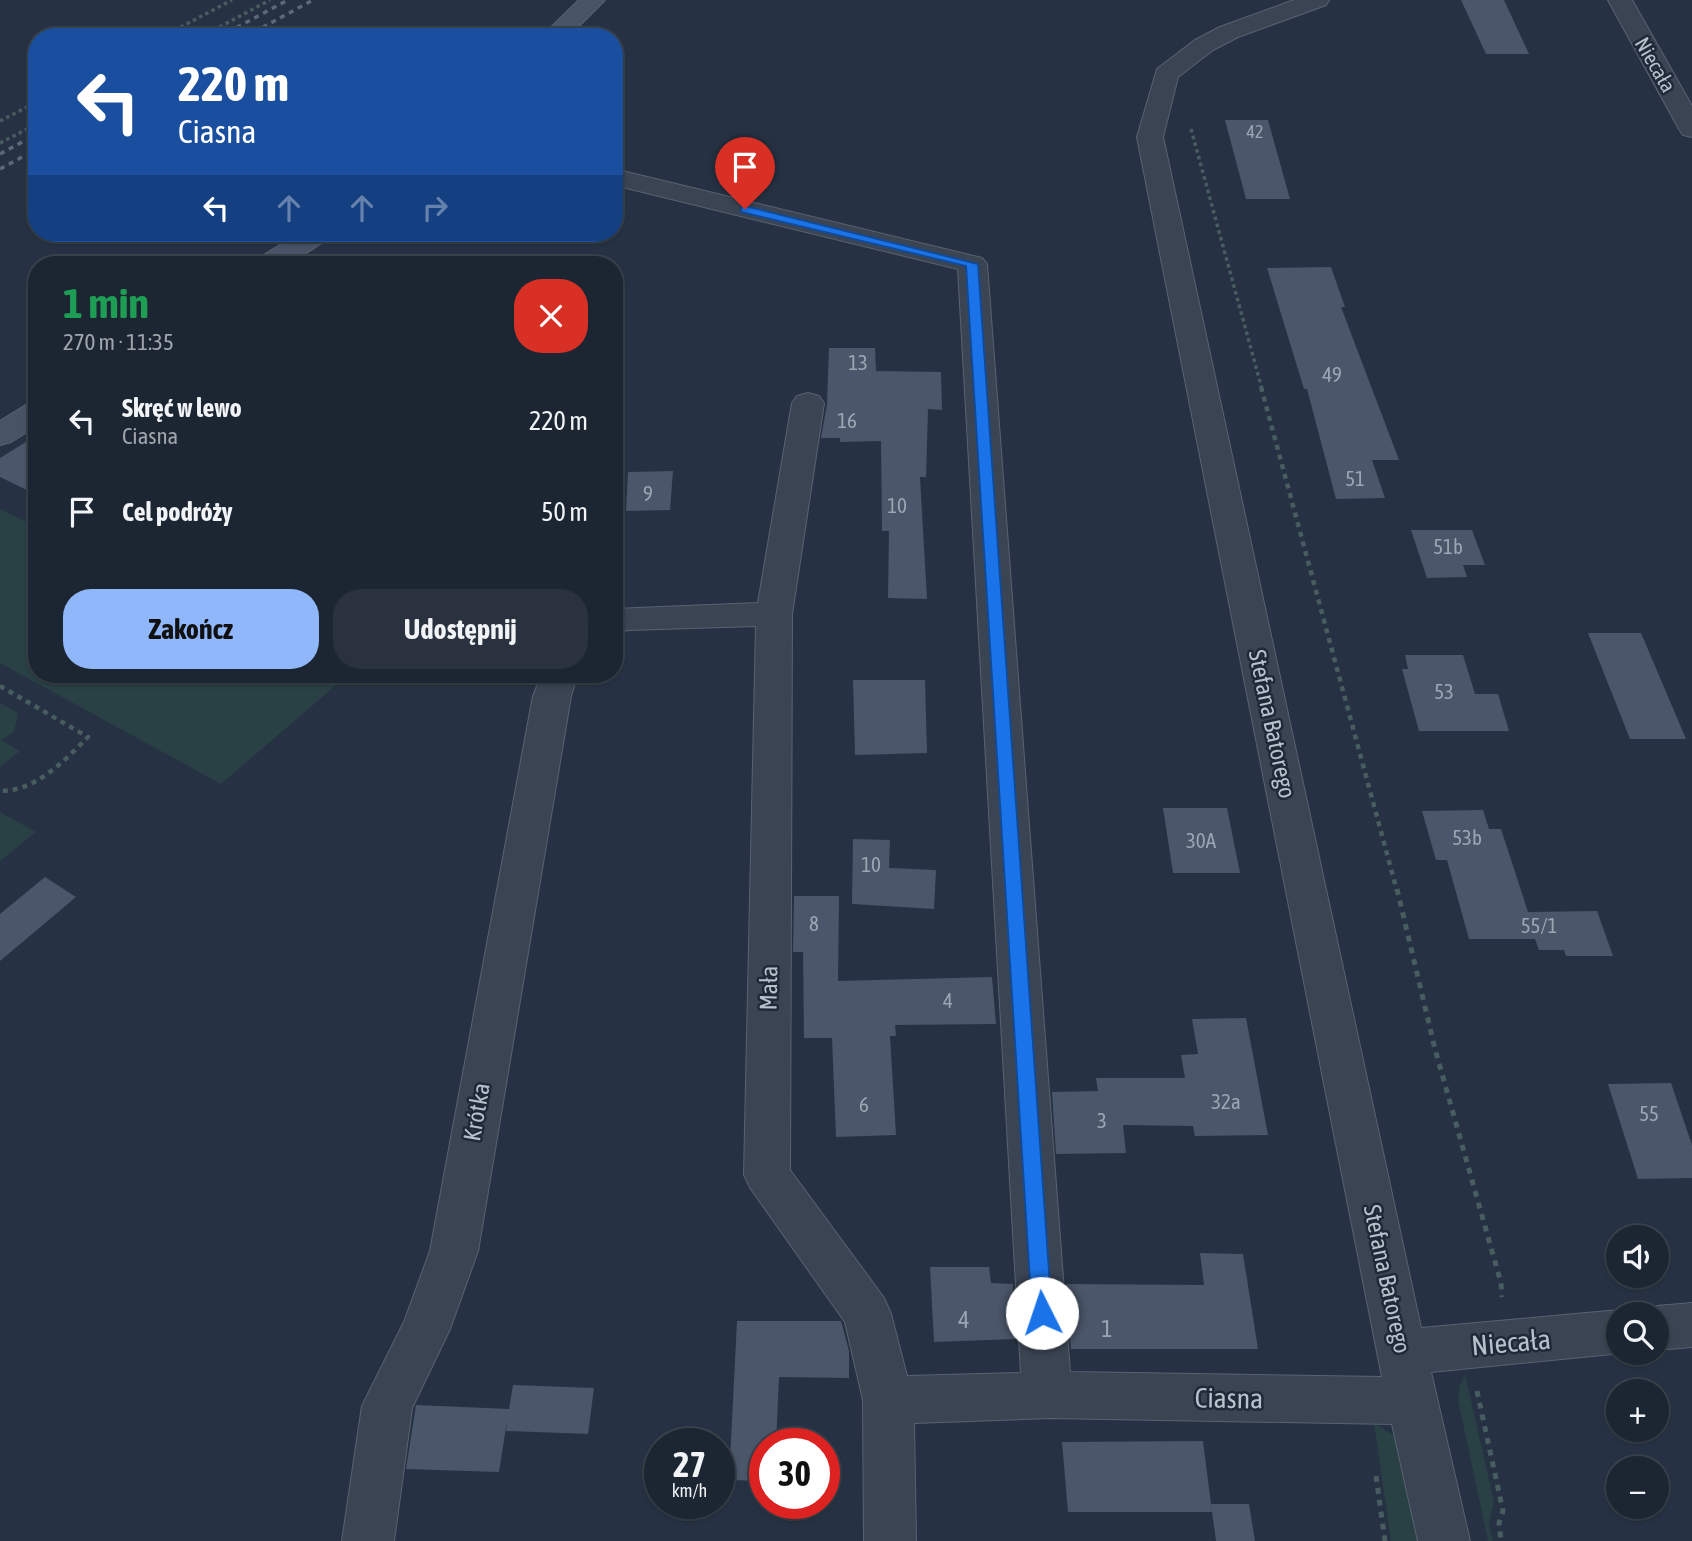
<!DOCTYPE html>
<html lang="pl">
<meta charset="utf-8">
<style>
body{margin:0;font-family:"Asap Condensed",sans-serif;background:#29323e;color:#f1f3f6;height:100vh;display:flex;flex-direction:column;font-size:26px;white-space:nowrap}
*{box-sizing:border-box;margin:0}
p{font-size:23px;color:#a0a5ac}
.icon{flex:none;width:38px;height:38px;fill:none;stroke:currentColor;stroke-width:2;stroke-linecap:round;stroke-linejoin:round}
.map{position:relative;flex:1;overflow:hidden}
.side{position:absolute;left:28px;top:256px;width:595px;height:427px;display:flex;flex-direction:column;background:#1c2632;border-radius:28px;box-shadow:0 2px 5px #0004,0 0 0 2px #3a434d}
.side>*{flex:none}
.top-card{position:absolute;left:28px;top:28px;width:595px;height:214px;border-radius:28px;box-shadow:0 2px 5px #0004,0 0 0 2px #3a434d;background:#1a4fa0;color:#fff;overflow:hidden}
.buttons{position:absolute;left:1606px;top:1225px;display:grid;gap:14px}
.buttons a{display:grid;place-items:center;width:63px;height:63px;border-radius:50%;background:#1c2632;box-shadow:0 2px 5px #0004,0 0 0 2px #3a434d;font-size:35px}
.speed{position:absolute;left:644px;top:1428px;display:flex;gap:14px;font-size:35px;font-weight:700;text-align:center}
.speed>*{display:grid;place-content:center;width:91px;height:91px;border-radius:50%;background:#1c2632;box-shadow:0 2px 5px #0004,0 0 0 2px #3a434d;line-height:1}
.speed small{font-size:18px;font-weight:400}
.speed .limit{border:10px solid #d22;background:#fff;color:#111}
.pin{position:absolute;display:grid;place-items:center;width:60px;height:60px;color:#fff;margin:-72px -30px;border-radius:50% 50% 50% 0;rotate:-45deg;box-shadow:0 0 7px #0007}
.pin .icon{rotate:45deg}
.me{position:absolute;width:77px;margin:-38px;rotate:356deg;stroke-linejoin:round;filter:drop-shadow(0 0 5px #0008)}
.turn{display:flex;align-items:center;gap:24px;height:147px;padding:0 35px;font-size:32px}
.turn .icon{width:91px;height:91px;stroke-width:2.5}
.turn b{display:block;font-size:49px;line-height:60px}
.lanes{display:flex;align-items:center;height:66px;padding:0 35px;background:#0003;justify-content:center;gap:35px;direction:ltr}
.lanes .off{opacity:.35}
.round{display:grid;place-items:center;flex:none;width:74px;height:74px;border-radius:28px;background:#29323e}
.headline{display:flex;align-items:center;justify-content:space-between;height:119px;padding:0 35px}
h1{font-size:42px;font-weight:700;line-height:52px;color:#1e9e55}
.primary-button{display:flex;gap:14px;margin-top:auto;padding:14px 35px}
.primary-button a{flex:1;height:80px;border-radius:28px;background:#90b7f9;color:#111;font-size:28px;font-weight:700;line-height:80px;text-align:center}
.primary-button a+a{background:#29323e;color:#f1f3f6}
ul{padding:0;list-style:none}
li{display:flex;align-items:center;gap:21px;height:91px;padding:0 35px}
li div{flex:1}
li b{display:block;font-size:26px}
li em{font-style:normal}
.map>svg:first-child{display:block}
.green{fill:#294044}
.building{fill:#4a5669}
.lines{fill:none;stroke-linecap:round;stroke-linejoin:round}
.street-casing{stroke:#596270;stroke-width:2}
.secondary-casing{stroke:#596270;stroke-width:2}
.path-far2{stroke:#475d60;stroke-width:3.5;stroke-dasharray:3.5 3.5;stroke-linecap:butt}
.path-far1{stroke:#475d60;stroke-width:4.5;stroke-dasharray:5 5;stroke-linecap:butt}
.path{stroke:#475d60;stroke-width:5;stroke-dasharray:6 6;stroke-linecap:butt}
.street{fill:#3b4453;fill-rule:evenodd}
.secondary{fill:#495366;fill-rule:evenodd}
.rail{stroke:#5d6879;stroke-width:3.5;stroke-dasharray:5 5;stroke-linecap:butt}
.route{fill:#1a73e8;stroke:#114b97;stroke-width:2}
.labels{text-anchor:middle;stroke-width:5;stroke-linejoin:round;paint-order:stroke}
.far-number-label{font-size:18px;fill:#9ca6b3}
.far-street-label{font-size:21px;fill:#b8c0cc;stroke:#1f2938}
.number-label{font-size:21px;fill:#9ca6b3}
.street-label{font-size:24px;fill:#b8c0cc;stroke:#1f2938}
.near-number-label{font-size:24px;fill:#9ca6b3}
.near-street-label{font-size:28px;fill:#b8c0cc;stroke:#1f2938}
</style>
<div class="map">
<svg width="1692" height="1541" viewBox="0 0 1692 1541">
<rect width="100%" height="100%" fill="#263243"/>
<g class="green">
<polygon points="0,509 37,527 37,674 349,674 221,784 0,663"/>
<polygon points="0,703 18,713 14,732 1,740 20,751 0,767"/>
<polygon points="0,812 36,832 0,861"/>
<polygon points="1465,1374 1494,1502 1489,1524 1493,1541 1488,1541 1458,1400 1460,1385"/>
<polygon points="1374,1423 1395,1436 1418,1541 1391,1541"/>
</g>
<g class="building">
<polygon points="1461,0 1504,0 1529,54 1486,54"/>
<polygon points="1225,120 1268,120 1290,199 1246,199"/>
<polygon points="1331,267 1345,307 1341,307 1399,460 1372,460 1385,498 1336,499 1307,389 1304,389 1267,268"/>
<polygon points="829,348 875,348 876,371 941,372 942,410 928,409 926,477 920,477 927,599 888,598 889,531 882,531 881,441 840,442 840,438 821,438 827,404"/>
<polygon points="37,435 37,495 0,477 0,458"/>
<polygon points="673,471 670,510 626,511 628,472"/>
<polygon points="1411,530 1472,530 1485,565 1463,565 1467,577 1427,578"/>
<polygon points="1588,633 1641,633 1686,739 1630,739"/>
<polygon points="1405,655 1463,655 1475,694 1498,694 1509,731 1419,731 1402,669 1408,669"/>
<polygon points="853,680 925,680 927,753 855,755"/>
<polygon points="1163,808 1227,808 1240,873 1173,873"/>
<polygon points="1483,810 1489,829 1501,829 1528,912 1597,911 1613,956 1566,956 1564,950 1539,950 1535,939 1469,939 1447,860 1436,860 1422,811"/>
<polygon points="853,839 890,840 889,868 936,870 934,909 852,904"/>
<polygon points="45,877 76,897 0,961 0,914"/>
<polygon points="794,896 839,896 838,981 992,977 996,1024 895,1025 896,1036 890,1036 896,1135 836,1137 832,1038 804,1038 803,952 793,952"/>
<polygon points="1246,1018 1268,1135 1195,1136 1193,1126 1123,1125 1126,1153 1056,1154 1052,1092 1098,1091 1096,1078 1185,1078 1181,1055 1198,1054 1192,1019"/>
<polygon points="1671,1083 1692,1145 1692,1178 1638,1179 1608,1084"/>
<polygon points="1200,1253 1243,1254 1258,1349 1071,1349 1066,1284 1204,1285"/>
<polygon points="930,1267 989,1267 991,1283 1013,1284 1016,1339 934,1342"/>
<polygon points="737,1321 841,1321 849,1351 849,1378 779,1377 776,1444 765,1444 765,1481 729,1480"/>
<polygon points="513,1385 594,1388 588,1434 506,1431 507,1421 499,1472 406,1469 416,1405 509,1409"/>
<polygon points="1203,1441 1212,1512 1068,1512 1062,1442"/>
<polygon points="1211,1504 1249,1504 1255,1541 1216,1541"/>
</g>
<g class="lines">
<defs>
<g id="street">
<polygon points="1294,0 1329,0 1326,5 1238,37 1213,50 1178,77 1163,137 1421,1328 1619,1310 1631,1314 1619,1314 1619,1353 1623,1353 1431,1372 1470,1541 1418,1541 1392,1424 1050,1418 914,1423 916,1541 864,1541 863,1400 845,1322 751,1189 744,1175 756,626 628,630 614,634 614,609 758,603 792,403 797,396 808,393 819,396 824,403 792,614 790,1170 884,1298 891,1314 907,1376 1021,1373 958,269 614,185 614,169 982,258 987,264 1070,1372 1382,1377 1137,137 1157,69 1195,40 1220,27"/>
<polygon points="1608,0 1632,0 1692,106 1692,137 1683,135 1679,129"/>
<polygon points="542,674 578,674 571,696 478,1251 450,1329 412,1408 394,1541 342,1541 362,1406 404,1322 430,1251 533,696"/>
<polygon points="1692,1303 1692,1347 1657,1350 1657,1314 1639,1314 1640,1312 1657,1306"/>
</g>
<g id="secondary">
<polygon points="579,0 605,0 568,37 541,37"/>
<polygon points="299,233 332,233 328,239 289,264 255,264 259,258"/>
<polygon points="37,402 37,426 11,442 0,445 0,421 26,405"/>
</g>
</defs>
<use href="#street" class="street-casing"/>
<use href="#secondary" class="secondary-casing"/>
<g class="path-far2">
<polyline points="162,37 232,0"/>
<polyline points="201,37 270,0"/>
<polyline points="0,121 37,102"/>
<polyline points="1191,129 1262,389"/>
<polyline points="0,143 37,124"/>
</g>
<g class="path-far1">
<polyline points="1261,387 1397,891"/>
<path d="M0 686 88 737C64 761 36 791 0 791"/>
</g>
<g class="path">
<polyline points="1397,889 1435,1049 1501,1283 1502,1297"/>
<polyline points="1477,1391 1503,1511 1499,1523 1501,1541"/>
<polyline points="1376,1476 1385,1541"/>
</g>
<use href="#street" class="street"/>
<use href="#secondary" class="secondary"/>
<g class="rail">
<polyline points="219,37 288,0"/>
<polyline points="245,37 313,0"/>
<polyline points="0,154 37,134"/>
<polyline points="0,169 37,149"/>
</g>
</g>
<polygon class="route" points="745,206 978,264 1052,1313 1049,1320 1042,1322 1035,1320 1032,1313 966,266 741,212 741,207"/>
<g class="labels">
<g class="far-number-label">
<text x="1255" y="138">42</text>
</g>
<g class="far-street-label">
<text transform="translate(1655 65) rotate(60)" y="7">Niecała</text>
</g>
<g class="number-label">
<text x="858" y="370">13</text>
<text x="1332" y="382">49</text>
<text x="847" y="428">16</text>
<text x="1355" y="486">51</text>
<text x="648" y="501">9</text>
<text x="897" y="513">10</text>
<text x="1448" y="554">51b</text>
<text x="1444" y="699">53</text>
<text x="1467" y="845">53b</text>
<text x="1201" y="848">30A</text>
<text x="871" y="872">10</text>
<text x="814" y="931">8</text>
<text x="1539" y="933">55/1</text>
<text x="948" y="1008">4</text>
<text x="1226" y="1109">32a</text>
<text x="864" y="1112">6</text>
<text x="1649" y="1121">55</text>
<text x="1102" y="1128">3</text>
</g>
<g class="street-label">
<text transform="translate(1272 724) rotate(78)" y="8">Stefana Batorego</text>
<text transform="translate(769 988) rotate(-89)" y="8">Mała</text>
<text transform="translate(477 1112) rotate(-80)" y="8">Krótka</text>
<text transform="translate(1387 1279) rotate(78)" y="8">Stefana Batorego</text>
</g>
<g class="near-number-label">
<text x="964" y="1328">4</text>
<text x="1107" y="1337">1</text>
</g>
<g class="near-street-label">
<text transform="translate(1511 1342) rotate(-5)" y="10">Niecała</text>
<text transform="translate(1229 1398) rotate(1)" y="10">Ciasna</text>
</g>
</g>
</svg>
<div class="buttons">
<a><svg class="icon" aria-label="sound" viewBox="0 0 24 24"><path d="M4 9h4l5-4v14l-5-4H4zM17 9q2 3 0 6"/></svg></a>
<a><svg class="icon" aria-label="search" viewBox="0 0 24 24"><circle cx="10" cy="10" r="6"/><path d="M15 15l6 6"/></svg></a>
<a>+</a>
<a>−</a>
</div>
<div class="speed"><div>27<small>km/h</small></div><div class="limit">30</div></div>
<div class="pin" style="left:745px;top:209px;background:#d93025"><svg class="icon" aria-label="arrive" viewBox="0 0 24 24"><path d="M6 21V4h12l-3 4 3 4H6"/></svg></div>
<svg class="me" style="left:1042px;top:1313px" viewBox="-20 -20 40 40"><circle r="19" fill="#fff"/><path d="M0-13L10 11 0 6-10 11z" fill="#1a73e8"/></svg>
<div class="top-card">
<div class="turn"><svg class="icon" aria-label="left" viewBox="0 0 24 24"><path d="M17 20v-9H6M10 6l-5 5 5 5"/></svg><div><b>220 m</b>Ciasna</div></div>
<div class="lanes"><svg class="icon" aria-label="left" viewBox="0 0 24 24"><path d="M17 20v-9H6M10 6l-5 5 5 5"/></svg><svg class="icon off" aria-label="ahead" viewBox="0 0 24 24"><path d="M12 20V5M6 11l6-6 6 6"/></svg><svg class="icon off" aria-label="ahead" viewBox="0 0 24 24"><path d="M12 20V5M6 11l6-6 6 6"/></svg><svg class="icon off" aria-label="right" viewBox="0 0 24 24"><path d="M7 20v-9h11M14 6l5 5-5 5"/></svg></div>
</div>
<section class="side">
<div class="headline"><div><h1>1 min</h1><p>270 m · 11:35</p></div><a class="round" style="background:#d93025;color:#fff"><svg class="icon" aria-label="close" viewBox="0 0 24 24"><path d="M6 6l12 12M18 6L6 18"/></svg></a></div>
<ul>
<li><svg class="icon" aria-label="left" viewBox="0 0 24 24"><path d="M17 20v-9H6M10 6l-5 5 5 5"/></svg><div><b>Skręć w lewo</b><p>Ciasna</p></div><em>220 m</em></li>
<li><svg class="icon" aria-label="arrive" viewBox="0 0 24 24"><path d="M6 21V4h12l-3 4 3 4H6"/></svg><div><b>Cel podróży</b></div><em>50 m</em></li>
</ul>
<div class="primary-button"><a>Zakończ</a><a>Udostępnij</a></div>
</section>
</div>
